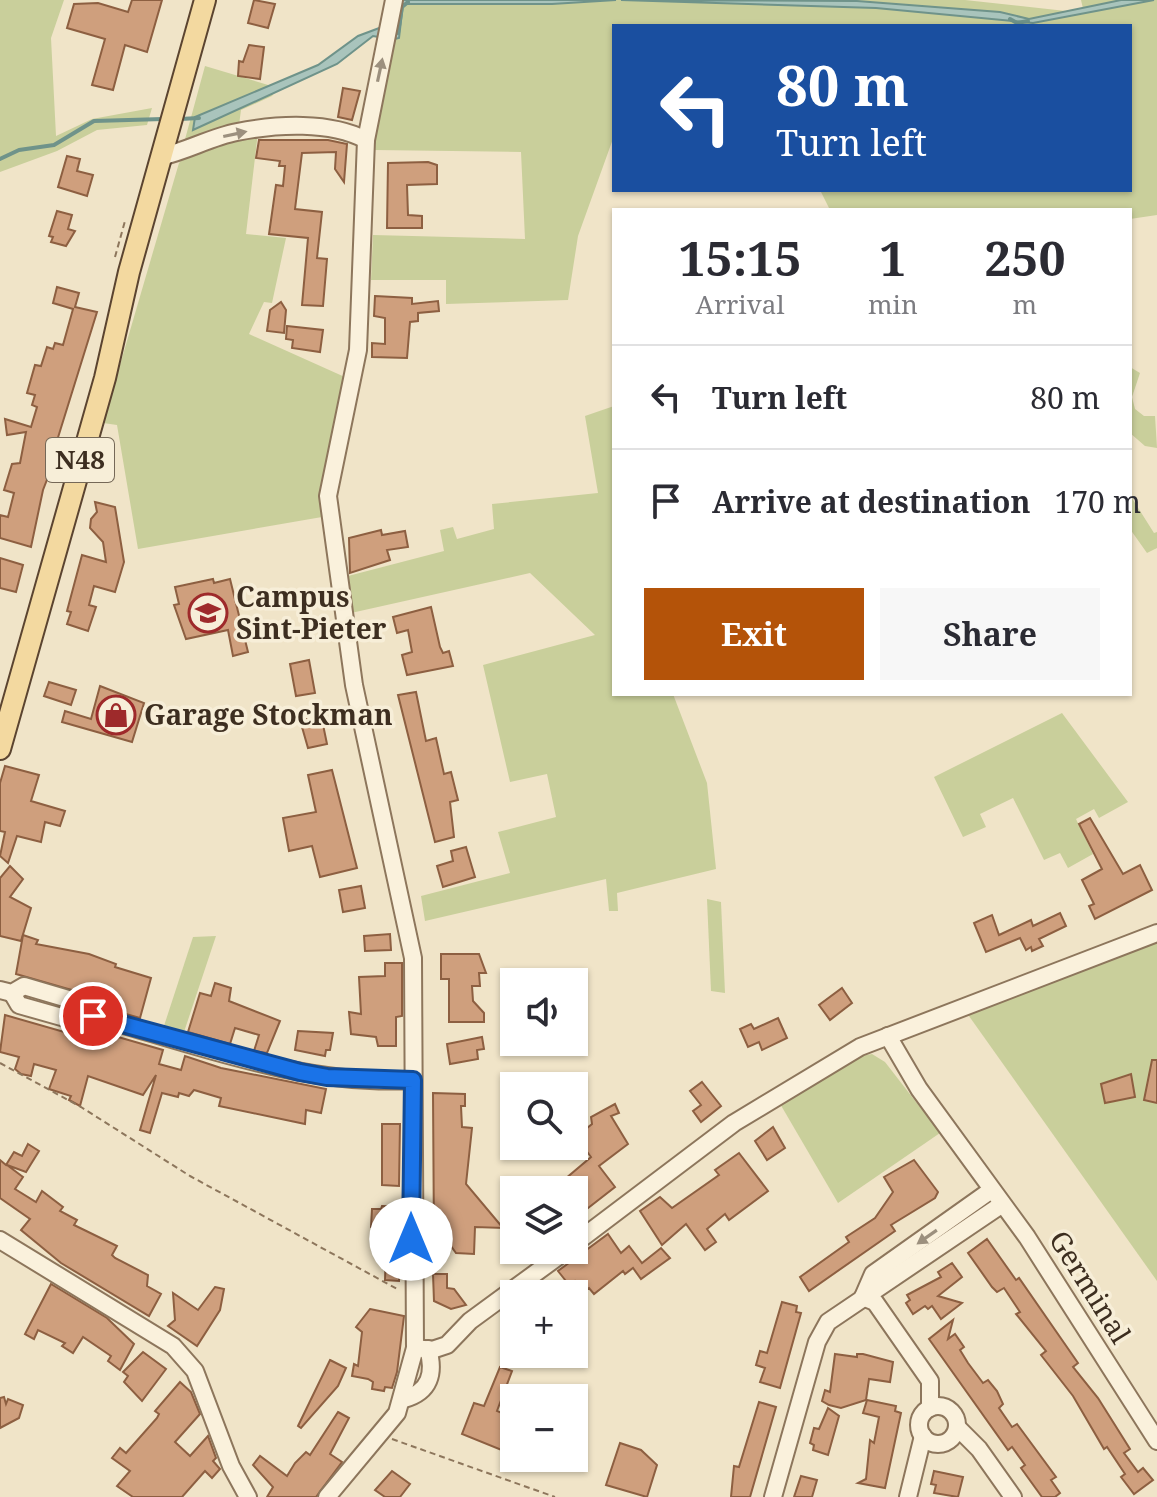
<!DOCTYPE html>
<meta charset="utf-8">
<style>
body{margin:0;font-family:"Noto Serif",serif;background:#f7f7f7;color:#2b2b33;height:100vh;display:flex;flex-direction:column;font-size:30px;white-space:nowrap}
*{box-sizing:border-box;margin:0}
p{font-size:26px;color:#7c7c81}
.icon{flex:none;width:44px;height:44px;fill:none;stroke:currentColor;stroke-width:2;stroke-linecap:round;stroke-linejoin:round}
.map{position:relative;flex:1;overflow:hidden}
.sheet{position:absolute;left:612px;top:208px;width:520px;height:488px;display:flex;flex-direction:column;background:#fff;border-radius:0px;box-shadow:0 2px 6px #0004}
.sheet>*{flex:none}
.guide{position:absolute;left:612px;top:24px;width:520px;height:168px;border-radius:0px;box-shadow:0 2px 6px #0004;background:#1a4fa0;color:#fff;overflow:hidden}
.controls{position:absolute;left:500px;top:968px;display:grid;gap:16px}
.controls a{display:grid;place-items:center;width:88px;height:88px;border-radius:0px;background:#fff;box-shadow:0 2px 6px #0004;font-size:40px}
.pin{position:absolute;display:grid;place-items:center;width:68px;height:68px;color:#fff;margin:-34px;border:4px solid #fff;border-radius:50%;box-shadow:0 2px 8px #0007}
.me{position:absolute;width:88px;margin:-44px;rotate:0deg;stroke-linejoin:round;filter:drop-shadow(0 0 6px #0008)}
.turn{display:flex;align-items:center;gap:28px;height:168px;padding:0 32px;font-size:36px}
.turn .icon{width:104px;height:104px;stroke-width:2.5}
.turn b{display:block;font-size:56px;line-height:68px}
.eta{display:flex;justify-content:space-evenly;align-items:center;height:136px;text-align:center}
.eta b{font-size:48px;font-weight:700;line-height:56px}
.button{display:flex;gap:16px;margin-top:auto;padding:16px 32px}
.button a{flex:1;height:92px;border-radius:0px;background:#b45309;color:#fff;font-size:32px;font-weight:700;line-height:92px;text-align:center}
.button a+a{background:#f7f7f7;color:#2b2b33}
ul{padding:0;list-style:none}
li{display:flex;align-items:center;gap:24px;height:104px;padding:0 32px;border-top:2px solid #e1e1e2}
li div{flex:1}
li b{display:block;font-size:30px}
li em{font-style:normal}
.map>svg:first-child{display:block}
.green{fill:#c9cf9b}
.water{fill:#a9c4bc;stroke:#6f938a;stroke-width:2}
.lines{fill:none;stroke-linecap:round;stroke-linejoin:round}
.stream{stroke:#6f938a;stroke-width:4}
.building{fill:#cf9f7d;stroke:#8d5f41;stroke-width:2}
.minor-casing{stroke:#8d765c;stroke-width:20}
.major-casing{stroke:#5b4430;stroke-width:24}
.path{stroke:#8d765c;stroke-width:2;stroke-dasharray:6 4;stroke-linecap:butt}
.minor{stroke:#faf1dc;stroke-width:16}
.major{stroke:#f3d9a0;stroke-width:20}
.oneway{fill:#9c907e}
.route-casing{stroke:#114b97;stroke-width:20}
.route{stroke:#1a73e8;stroke-width:14}
.labels{text-anchor:middle;stroke-width:7;stroke-linejoin:round;paint-order:stroke}
.shield{fill:#f7eed8;stroke:#756857;stroke-width:2}
.shield-label{font-size:26px;font-weight:bold;fill:#3d2e20}
.poi-label{font-size:28px;font-weight:bold;fill:#3d2e20;stroke:#f7eed8;text-anchor:start}
.street-label{font-size:28px;fill:#3d2e20;stroke:#f7eed8}
</style>
<div class="map">
<svg width="1157" height="1497" viewBox="0 0 1157 1497">
<rect width="100%" height="100%" fill="#f0e4c8"/>
<g class="green">
<polygon points="0,0 64,0 51,38 56,136 92,119 152,108 147,125 97,130 57,151 0,172"/>
<polygon points="398,0 965,0 1084,13 1081,0 1157,0 1157,215 1130,219 1130,210 830,210 820,190 1130,190 1130,26 614,26 614,136 578,236 568,300 446,304 446,280 371,280 373,235 525,239 521,152 374,150"/>
<polygon points="205,66 278,88 272,96 241,110 239,125 184,143"/>
<polygon points="258,132 246,234 286,238 272,303 264,302 249,334 347,378 326,479 322,517 138,549 117,425 103,423 179,163 188,153"/>
<polygon points="1130,367 1140,373 1132,397 1135,409 1144,416 1155,416 1157,448 1145,446 1130,433"/>
<polygon points="614,406 614,694 673,694 707,783 716,869 617,893 618,911 609,911 606,879 425,921 421,896 510,873 498,832 556,817 547,774 510,782 483,665 595,635 530,573 351,613 348,576 444,551 440,530 453,527 457,539 494,529 492,504 598,493 585,416"/>
<polygon points="1130,495 1154,533 1157,532 1157,548 1147,553 1130,529"/>
<polygon points="1062,713 1128,802 1099,818 1094,809 1076,819 1093,854 1068,868 1060,853 1044,860 1013,798 980,814 986,827 963,837 934,777"/>
<polygon points="707,899 721,902 725,993 711,991"/>
<polygon points="216,936 182,1038 162,1032 193,937"/>
<polygon points="1157,938 1157,1281 964,1009"/>
<polygon points="872,1054 885,1062 940,1133 838,1203 779,1102 856,1057"/>
</g>
<g class="water">
<polygon points="400,0 616,0 552,4 403,4 399,38 395,39"/>
<polygon points="621,0 857,1 1000,12 1029,19 1121,0 1154,0 1033,23 876,8"/>
<polygon points="382,27 379,37 373,36 337,64 193,130 195,117 318,65 358,36"/>
</g>
<g class="lines">
<g class="stream">
<polyline points="1010,19 1017,23 1028,21"/>
<polyline points="398,33 402,7 408,2"/>
<polyline points="180,119 199,118"/>
<polyline points="0,159 19,150 54,145 94,121 163,119"/>
</g>
</g>
<g class="building">
<polygon points="132,0 162,0 147,52 125,45 113,90 92,85 105,39 67,28 74,4 98,3 128,12"/>
<polygon points="254,0 275,4 268,28 248,23"/>
<polygon points="249,45 264,47 260,79 238,76 239,61 243,62"/>
<polygon points="343,88 360,91 352,120 338,117"/>
<polygon points="259,140 328,140 347,144 344,182 335,169 336,152 302,153 295,209 322,212 317,258 327,259 323,306 302,305 308,238 269,234 276,185 283,186 285,166 279,166 280,161 256,158"/>
<polygon points="67,156 80,159 77,171 93,175 87,196 58,187"/>
<polygon points="428,162 437,165 437,184 407,185 408,215 422,216 422,228 387,228 388,163"/>
<polygon points="57,211 72,215 68,229 75,231 66,246 51,242 53,237 49,236"/>
<polygon points="57,287 79,293 75,307 97,312 51,460 58,462 56,474 50,472 43,490 31,547 0,538 0,515 8,517 14,493 4,490 12,464 20,463 26,432 7,435 5,419 31,427 37,407 32,405 35,395 27,393 35,365 41,366 47,347 53,349 55,343 63,345 73,309 53,303"/>
<polygon points="375,296 412,298 412,304 438,301 439,311 418,313 418,321 410,322 407,358 372,357 372,343 385,344 385,318 374,316"/>
<polygon points="281,302 286,310 284,333 267,331 270,310"/>
<polygon points="287,326 323,330 320,352 292,348 293,340 286,339"/>
<polygon points="95,502 115,507 124,562 115,592 94,586 89,605 96,607 88,631 67,624 71,612 67,611 82,555 106,562 103,542 90,528 91,519 97,512"/>
<polygon points="381,530 382,535 405,531 408,547 387,550 390,560 350,573 349,538"/>
<polygon points="0,558 23,565 16,592 0,588"/>
<polygon points="213,579 214,583 230,579 248,652 233,656 228,630 186,639 174,605 179,604 175,587"/>
<polygon points="431,607 440,647 443,653 449,651 453,666 407,675 402,655 412,652 408,630 397,633 393,617"/>
<polygon points="309,660 315,693 296,696 290,664"/>
<polygon points="49,682 76,690 71,705 44,696"/>
<polygon points="100,686 144,703 132,742 62,722 65,711 91,719"/>
<polygon points="416,692 426,741 436,738 444,774 451,772 458,800 450,802 454,837 435,842 398,695"/>
<polygon points="321,715 327,744 308,748 300,720"/>
<polygon points="5,766 39,775 31,801 65,811 60,826 45,822 41,842 17,836 8,863 0,856 5,832 0,831 0,783"/>
<polygon points="332,770 357,868 320,877 312,846 289,851 283,818 316,812 308,775"/>
<polygon points="1090,818 1123,874 1140,865 1152,890 1095,919 1089,906 1094,904 1082,880 1102,869 1079,824"/>
<polygon points="466,847 475,877 443,887 437,866 453,861 451,851"/>
<polygon points="10,866 23,879 10,897 31,908 21,941 0,936 0,878"/>
<polygon points="361,886 365,908 343,912 339,890"/>
<polygon points="1060,913 1066,926 1039,939 1043,946 1032,951 1031,947 1026,950 1020,938 986,952 974,923 992,915 999,935 1031,920 1033,926"/>
<polygon points="390,934 391,950 365,951 364,936"/>
<polygon points="23,935 38,940 36,944 89,954 116,964 115,967 151,978 140,1018 101,1007 103,999 16,974"/>
<polygon points="441,954 479,954 486,973 479,973 480,986 472,986 473,1001 484,1013 484,1022 449,1022 449,979 441,979"/>
<polygon points="385,963 402,963 402,1016 396,1017 396,1046 378,1046 376,1037 351,1034 349,1012 361,1014 359,977 385,976"/>
<polygon points="215,983 231,988 229,1001 280,1021 267,1053 254,1051 259,1035 235,1028 230,1044 188,1032 200,993 211,996"/>
<polygon points="842,988 852,1003 830,1020 819,1005"/>
<polygon points="5,1015 92,1040 94,1030 163,1050 159,1064 181,1070 185,1056 221,1068 326,1089 321,1113 306,1110 305,1124 219,1106 221,1098 194,1090 189,1096 179,1093 178,1097 162,1093 150,1133 140,1130 156,1075 143,1095 88,1076 80,1106 69,1100 71,1096 49,1089 56,1070 34,1064 31,1076 21,1074 15,1069 19,1057 0,1052"/>
<polygon points="778,1018 787,1038 762,1050 759,1042 748,1047 740,1029 751,1024 754,1029"/>
<polygon points="298,1031 333,1033 330,1050 326,1050 325,1056 295,1050"/>
<polygon points="482,1037 484,1049 477,1050 478,1059 450,1064 447,1044"/>
<polygon points="1152,1060 1157,1060 1157,1103 1144,1100"/>
<polygon points="1131,1074 1135,1097 1105,1103 1101,1084"/>
<polygon points="702,1082 721,1106 701,1122 693,1111 701,1105 690,1091"/>
<polygon points="433,1093 465,1094 465,1106 461,1106 462,1127 472,1128 466,1184 503,1228 475,1227 474,1254 456,1253 448,1242 434,1241"/>
<polygon points="615,1104 619,1113 611,1116 628,1144 599,1166 615,1187 574,1219 574,1190 552,1190 591,1157 576,1137 592,1124 591,1117"/>
<polygon points="382,1124 400,1124 399,1186 382,1185"/>
<polygon points="773,1127 785,1148 767,1160 755,1141"/>
<polygon points="28,1144 39,1151 26,1172 7,1165 23,1177 15,1189 36,1202 42,1191 63,1207 60,1211 77,1220 74,1225 117,1246 112,1255 115,1258 148,1275 147,1286 161,1294 149,1316 61,1263 21,1230 30,1219 0,1198 0,1160 6,1165 14,1152 22,1156"/>
<polygon points="739,1153 768,1191 729,1220 725,1214 707,1229 716,1242 705,1250 686,1224 662,1245 640,1211 660,1197 672,1208 719,1175 715,1170"/>
<polygon points="914,1160 938,1192 935,1198 891,1225 895,1231 809,1291 800,1277 849,1242 846,1237 875,1218 893,1192 884,1177"/>
<polygon points="382,1206 403,1207 402,1231 371,1227 372,1209 381,1209"/>
<polygon points="608,1234 621,1253 629,1246 642,1263 661,1248 670,1258 641,1279 633,1268 625,1274 623,1271 594,1294 589,1288 583,1292 575,1281 570,1286 558,1271"/>
<polygon points="987,1239 1016,1280 1019,1278 1078,1363 1073,1367 1098,1398 1130,1449 1124,1453 1138,1472 1143,1468 1153,1480 1134,1494 1121,1477 1125,1474 1107,1447 1104,1449 1073,1396 1041,1355 1046,1351 1016,1314 1020,1312 1004,1288 997,1292 992,1287 968,1253"/>
<polygon points="386,1250 400,1251 399,1281 385,1280"/>
<polygon points="952,1263 962,1277 938,1296 962,1303 941,1319 932,1306 928,1309 925,1306 913,1314 906,1303 910,1300 907,1295 941,1277 938,1272"/>
<polygon points="433,1274 447,1274 447,1288 454,1289 466,1305 451,1309 434,1301"/>
<polygon points="51,1284 107,1318 134,1344 120,1370 108,1361 111,1356 83,1337 73,1353 62,1346 65,1343 38,1330 34,1339 25,1334"/>
<polygon points="215,1287 224,1289 220,1310 197,1346 168,1326 175,1320 173,1293 198,1310"/>
<polygon points="782,1302 797,1306 796,1312 801,1313 780,1388 760,1382 765,1368 756,1365 760,1351 767,1353"/>
<polygon points="370,1309 404,1316 397,1372 392,1388 385,1387 384,1391 372,1389 373,1382 368,1379 352,1376 354,1364 358,1366 362,1332 356,1327"/>
<polygon points="953,1320 948,1339 955,1334 964,1347 960,1350 968,1363 983,1383 988,1380 997,1391 1003,1404 999,1408 1012,1427 1017,1424 1056,1477 1051,1480 1060,1493 1055,1497 1042,1497 1021,1468 1025,1465 1012,1447 1008,1450 929,1339"/>
<polygon points="143,1352 166,1369 142,1401 124,1382 128,1376 123,1372"/>
<polygon points="835,1354 857,1357 857,1354 863,1354 893,1362 890,1382 869,1379 866,1400 841,1408 829,1405 822,1401 825,1390 830,1392"/>
<polygon points="330,1360 346,1368 338,1386 301,1428 298,1426"/>
<polygon points="500,1367 512,1371 497,1411 514,1418 514,1455 462,1434 474,1403 484,1406"/>
<polygon points="180,1382 191,1392 200,1414 175,1442 190,1456 208,1436 216,1458 213,1461 220,1469 212,1478 205,1471 182,1497 133,1497 117,1486 130,1471 112,1458 120,1448 126,1453 157,1418 159,1414 155,1411"/>
<polygon points="4,1397 6,1404 8,1399 23,1405 19,1418 0,1428 0,1398"/>
<polygon points="867,1400 896,1406 895,1411 901,1413 885,1488 858,1483 866,1479 870,1440 874,1443 879,1417 863,1413"/>
<polygon points="759,1402 776,1407 750,1497 731,1497 734,1466 739,1467"/>
<polygon points="828,1408 839,1416 828,1455 813,1450 814,1445 810,1443 814,1428 819,1429"/>
<polygon points="338,1412 349,1418 330,1454 342,1462 316,1497 267,1497 273,1487 253,1465 260,1456 287,1476 295,1463 306,1452 310,1455"/>
<polygon points="620,1443 641,1450 657,1465 647,1497 606,1485"/>
<polygon points="392,1471 410,1484 400,1497 385,1497 375,1490"/>
<polygon points="934,1471 963,1477 958,1497 934,1493 936,1485 931,1484"/>
<polygon points="801,1476 817,1480 812,1497 794,1497"/>
</g>
<g class="lines">
<defs>
<g id="minor">
<path d="M160 157C187 151 211 137 237 132 277 124 330 121 366 140"/>
<path d="M0 990 12 993 24 986 85 1004 93 1016C197 1045 303 1086 413 1080"/>
<polyline points="12,993 19,1005 79,1022 93,1016"/>
<polyline points="888,1036 919,1089 1027,1237 1157,1441"/>
<polyline points="0,1240 173,1346 195,1371 231,1466 248,1497"/>
<polyline points="574,1244 734,1123 860,1047 1157,933"/>
<polyline points="863,1297 873,1274 990,1191"/>
<polyline points="863,1297 875,1302 930,1381 930,1408"/>
<polyline points="415,1348 432,1350 447,1345 470,1321 567,1250"/>
<path d="M404 1399C430 1392 435 1373 428 1349"/>
<circle cx="938" cy="1425" r="19"/>
<polyline points="958,1428 979,1449 1013,1497"/>
<polyline points="327,1497 397,1413 415,1348 413,958 354,685 328,496 358,350 366,140 394,0"/>
<polyline points="773,1497 817,1342 828,1322 1001,1205"/>
<polyline points="908,1497 923,1436"/>
</g>
<polyline id="major" points="0,749 105,378 129,272 205,0"/>
</defs>
<use href="#minor" class="minor-casing"/>
<use href="#major" class="major-casing"/>
<g class="path">
<polyline points="115,257 125,221"/>
<polyline points="0,1063 81,1107 190,1176 399,1290"/>
<polyline points="392,1439 555,1497"/>
</g>
<use href="#minor" class="minor"/>
<use href="#major" class="major"/>
</g>
<defs><path id="oneway-solid" d="M-6-.8H1V-3.2L6.5 0L1 3.2V.8H-6Z" transform="scale(2)"/></defs>
<g class="oneway">
<use href="#oneway-solid" transform="translate(380 70) rotate(-78)"/>
<use href="#oneway-solid" transform="translate(235 134) rotate(-12)"/>
<use href="#oneway-solid" transform="translate(927 1237) rotate(145)"/>
</g>
<g class="lines">
<defs>
<polyline id="route" points="93,1016 300,1072 327,1077 413,1080 411,1239"/>
</defs>
<use href="#route" class="route-casing"/>
<use href="#route" class="route"/>
</g>
<defs>
<symbol id="school-ring" viewBox="-11 -11 22 22"><circle r="9.5" fill="#f7eed8" stroke="#9e2a2b" stroke-width="1.5"/><path d="M0-5L7-2L0 1L-7-2ZM-4 1L0 2.5L4 1V4Q0 6-4 4Z" fill="#9e2a2b"/></symbol>
<symbol id="shop-ring" viewBox="-11 -11 22 22"><circle r="9.5" fill="#f7eed8" stroke="#9e2a2b" stroke-width="1.5"/><path d="M-5-2.5h2.3a2.7 3.5 0 0 1 5.4 0H5L5.5 6h-11ZM-1.5-2.5h3a1.5 2.3 0 0 0-3 0Z" fill="#9e2a2b"/></symbol>
</defs>
<g fill-rule="evenodd">
<use href="#school-ring" x="186" y="591" width="44" height="44"/>
<use href="#shop-ring" x="94" y="693" width="44" height="44"/>
</g>
<g class="labels">
<rect class="shield" x="46" y="438" width="68" height="44" rx="6"/>
<g class="shield-label">
<text x="80" y="469">N48</text>
</g>
<g class="poi-label">
<text x="236" y="607">Campus<tspan x="236" dy="32">Sint-Pieter</tspan></text>
<text x="144" y="725">Garage Stockman</text>
</g>
<g class="street-label">
<text transform="translate(1090 1287) rotate(58)" y="10">Germinal</text>
</g>
</g>
</svg>
<div class="controls">
<a><svg class="icon" aria-label="sound" viewBox="0 0 24 24"><path d="M4 9h4l5-4v14l-5-4H4zM17 9q2 3 0 6"/></svg></a>
<a><svg class="icon" aria-label="search" viewBox="0 0 24 24"><circle cx="10" cy="10" r="6"/><path d="M15 15l6 6"/></svg></a>
<a><svg class="icon" aria-label="layers" viewBox="0 0 24 24"><path d="M12 4l9 5-9 5-9-5zM3 14l9 5 9-5"/></svg></a>
<a>+</a>
<a>−</a>
</div>
<div class="pin" style="left:93px;top:1016px;background:#d93025"><svg class="icon" aria-label="arrive" viewBox="0 0 24 24"><path d="M6 21V4h12l-3 4 3 4H6"/></svg></div>
<svg class="me" style="left:411px;top:1239px" viewBox="-20 -20 40 40"><circle r="19" fill="#fff"/><path d="M0-13L10 11 0 6-10 11z" fill="#1a73e8"/></svg>
<div class="guide">
<div class="turn"><svg class="icon" aria-label="left" viewBox="0 0 24 24"><path d="M17 20v-9H6M10 6l-5 5 5 5"/></svg><div><b>80 m</b>Turn left</div></div>
</div>
<section class="sheet">
<div class="eta">
<div><b>15:15</b><p>Arrival</p></div>
<div><b>1</b><p>min</p></div>
<div><b>250</b><p>m</p></div>
</div>
<ul>
<li><svg class="icon" aria-label="left" viewBox="0 0 24 24"><path d="M17 20v-9H6M10 6l-5 5 5 5"/></svg><div><b>Turn left</b></div><em>80 m</em></li>
<li><svg class="icon" aria-label="arrive" viewBox="0 0 24 24"><path d="M6 21V4h12l-3 4 3 4H6"/></svg><div><b>Arrive at destination</b></div><em>170 m</em></li>
</ul>
<div class="button"><a>Exit</a><a>Share</a></div>
</section>
</div>
